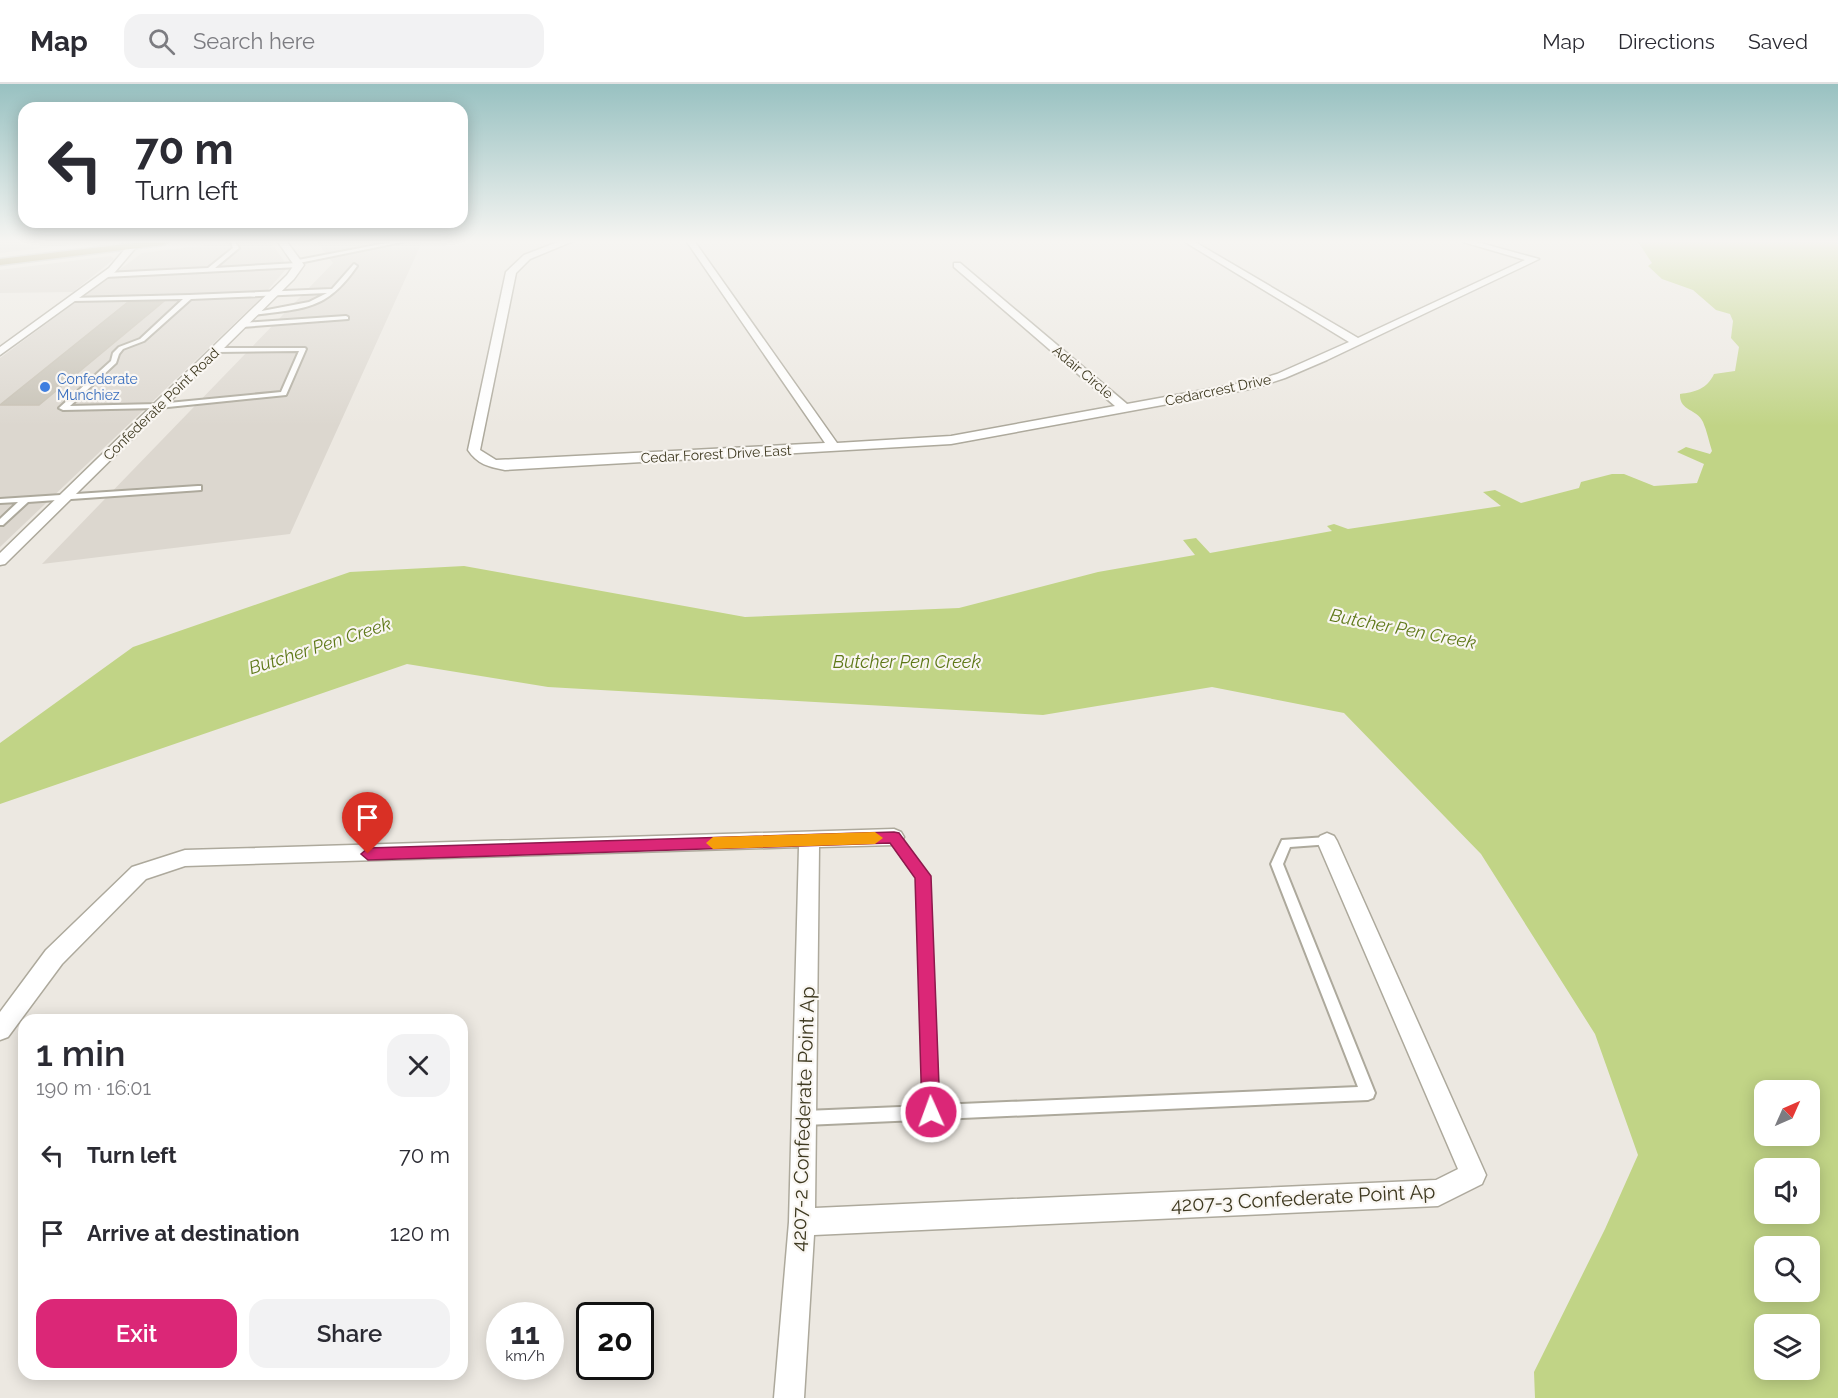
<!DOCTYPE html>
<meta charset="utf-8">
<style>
body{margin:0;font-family:Raleway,sans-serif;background:#f2f2f3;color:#2b2b33;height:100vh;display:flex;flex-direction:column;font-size:22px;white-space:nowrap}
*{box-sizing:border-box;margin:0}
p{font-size:20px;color:#7c7c81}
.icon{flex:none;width:33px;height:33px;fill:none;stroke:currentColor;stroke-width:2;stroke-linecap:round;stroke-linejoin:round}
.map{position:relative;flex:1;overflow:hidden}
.drawer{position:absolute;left:18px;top:930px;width:450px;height:366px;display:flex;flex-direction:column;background:#fff;border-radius:18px;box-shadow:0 3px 15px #0003}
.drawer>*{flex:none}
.banner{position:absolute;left:18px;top:18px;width:450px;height:126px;border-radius:18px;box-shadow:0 3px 15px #0003;background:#fff;color:#2b2b33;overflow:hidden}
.needle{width:39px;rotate:45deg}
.tools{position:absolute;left:1754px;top:996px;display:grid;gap:12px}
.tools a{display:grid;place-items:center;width:66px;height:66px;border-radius:12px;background:#fff;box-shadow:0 3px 15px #0003;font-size:30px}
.speed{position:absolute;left:486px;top:1218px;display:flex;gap:12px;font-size:30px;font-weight:700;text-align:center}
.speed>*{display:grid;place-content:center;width:78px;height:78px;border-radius:50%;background:#fff;box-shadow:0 3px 15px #0003;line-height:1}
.speed small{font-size:15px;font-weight:400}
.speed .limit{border:3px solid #111;border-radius:9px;background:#fff;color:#111}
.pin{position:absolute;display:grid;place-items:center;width:51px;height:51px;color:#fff;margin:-62px -26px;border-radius:50% 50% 50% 0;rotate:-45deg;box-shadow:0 0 6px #0007}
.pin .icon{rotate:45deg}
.me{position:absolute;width:66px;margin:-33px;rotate:358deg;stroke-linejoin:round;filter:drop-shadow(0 0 4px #0008)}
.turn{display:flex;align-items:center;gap:21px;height:126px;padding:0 18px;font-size:27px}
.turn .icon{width:78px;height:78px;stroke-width:2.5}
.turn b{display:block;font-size:42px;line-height:51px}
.round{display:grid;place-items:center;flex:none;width:63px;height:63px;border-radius:18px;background:#f2f2f3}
.summary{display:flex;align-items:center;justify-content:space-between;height:102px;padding:0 18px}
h1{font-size:36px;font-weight:600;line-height:45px}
.cta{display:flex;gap:12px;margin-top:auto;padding:12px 18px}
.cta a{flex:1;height:69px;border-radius:18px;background:#db2777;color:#fff;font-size:24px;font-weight:600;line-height:69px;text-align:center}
.cta a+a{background:#f2f2f3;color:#2b2b33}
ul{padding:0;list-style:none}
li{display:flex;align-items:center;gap:18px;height:78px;padding:0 18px}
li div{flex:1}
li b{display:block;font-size:22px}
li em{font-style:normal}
header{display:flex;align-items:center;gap:36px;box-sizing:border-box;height:84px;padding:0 30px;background:#fff;border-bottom:2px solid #e1e1e2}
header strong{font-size:28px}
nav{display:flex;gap:33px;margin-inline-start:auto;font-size:21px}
.search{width:420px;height:54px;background:#f2f2f3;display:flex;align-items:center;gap:15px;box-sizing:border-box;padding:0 21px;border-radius:18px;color:#7c7c81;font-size:22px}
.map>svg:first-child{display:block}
.built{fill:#dcd7cf}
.water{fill:#c1d486;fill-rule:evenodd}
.building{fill:#c7c2b6;stroke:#c6c0b3;stroke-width:1.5}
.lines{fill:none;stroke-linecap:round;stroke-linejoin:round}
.service-casing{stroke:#ada99c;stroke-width:4}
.minor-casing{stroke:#ada99c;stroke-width:3}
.tertiary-casing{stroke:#ada99c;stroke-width:3}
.primary-casing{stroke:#c5c4bc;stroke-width:3}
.service{fill:#fff;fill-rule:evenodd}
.minor{fill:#fff;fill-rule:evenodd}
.tertiary{fill:#fff;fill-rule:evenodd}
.primary{fill:#a49963;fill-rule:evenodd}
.route{fill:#db2777;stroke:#8e194d;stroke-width:1.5}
.slow{fill:#f59e0b}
.shop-dot{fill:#3f7fe0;stroke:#f9f6f2;stroke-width:2}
.labels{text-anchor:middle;stroke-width:4.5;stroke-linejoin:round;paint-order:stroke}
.far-street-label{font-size:14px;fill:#3e3920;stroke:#f9f6f2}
.far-shop-label{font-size:14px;fill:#366cbe;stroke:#f9f6f2;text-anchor:start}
.water-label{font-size:18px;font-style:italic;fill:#5e7818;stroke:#f9f6f2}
.near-street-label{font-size:20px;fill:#3e3920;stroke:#f9f6f2}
</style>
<header>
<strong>Map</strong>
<div class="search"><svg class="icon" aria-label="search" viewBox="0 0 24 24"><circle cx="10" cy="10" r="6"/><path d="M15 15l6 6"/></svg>Search here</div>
<nav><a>Map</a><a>Directions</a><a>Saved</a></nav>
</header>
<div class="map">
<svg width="1838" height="1314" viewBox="0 0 1838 1314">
<rect width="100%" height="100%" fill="#ece8e1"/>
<g class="built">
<polygon points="0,158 95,158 0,169"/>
<polygon points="231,158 271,158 288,183 259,216 0,463 0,274 142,169"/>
<polygon points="317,158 422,158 290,450 42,480 333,179"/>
<polygon points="111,172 114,175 73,208 0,209 0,186"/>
</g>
<path class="water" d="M1638 158H1838V1314H1535L1534 1288 1605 1145 1638 1071 1595 950 1481 770 1344 629 1212 603 1043 631 548 603 407 580 0 720V659L133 563 350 488 464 482 745 533 959 524 1098 488 1195 471 1183 456 1196 454 1210 469 1332 447 1327 442 1334 440 1348 445 1501 422 1483 408 1495 406 1521 419 1579 404 1581 398 1612 390H1624L1654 402 1697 399 1704 380 1677 368 1686 363 1710 370 1712 367C1709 358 1707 347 1703 338 1697 325 1679 327 1680 310 1695 308 1707 305 1714 290L1735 287 1739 263 1731 254 1733 237 1730 230 1716 226 1693 206 1662 195 1648 182 1652 179ZM1764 1006H1809V1052H1764ZM1764 1084H1809V1130H1764ZM1764 1162H1809V1208H1764ZM1809 1240V1286H1764V1240Z"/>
<polygon class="building" points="128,218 163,218 39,321 0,321"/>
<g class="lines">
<defs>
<g id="service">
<polygon points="231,158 235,158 239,164 215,184 297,179 295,178 298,176 392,158 402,158 299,179 302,181 299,183 105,193 102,191 105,189 208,184 233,164"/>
<path d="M354 180 357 182C326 227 304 224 254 231L251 229 309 218 327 209 191 215 144 257 123 265 119 270 116 279 70 322 158 320 281 308 299 267 217 268 214 266 217 264H305L306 265 286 311 158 324 63 326 59 324 111 277 113 269 119 263 140 255 183 215 72 217 69 215 70 214 189 211 332 205Z"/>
<polygon points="346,232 348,233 348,235 242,243 239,241 242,239"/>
<polygon points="198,402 201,402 201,406 28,418 3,441 0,441 0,435 18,418 0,419 0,415"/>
<polygon points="894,749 898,750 929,793 938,1021 1358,1003 1271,780 1282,756 1327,753 1331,754 1333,757 1331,760 1290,763 1283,780 1375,1009 1373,1014 1368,1016 805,1041 800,1039 798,1034 800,1029 805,1027 924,1022 917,794 888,753 890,750"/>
</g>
<g id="minor">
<path d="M558 158H571L530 175 516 189 480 366 496 376 825 359 687 158H695L837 359 951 352 1115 322 954 183V179H960L1127 320 1253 297 1277 290 1349 258 1185 158H1195L1358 254 1525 176 1463 158H1477L1539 175 1327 276 1285 294 1255 304 951 360 505 386C489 383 477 380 468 366L506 188 524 171Z"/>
<polygon points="130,159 138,161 115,188 0,271 0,263 109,184"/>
<polygon points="894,745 901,748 904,753 901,758 894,761 819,763 815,1124 1436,1096 1458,1085 1317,757 1320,752 1327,749 1334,752 1337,757 1482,1082 1486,1091 1482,1100 1438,1122 814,1151 804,1314 774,1314 789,1138 799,763 185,782 146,795 62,880 8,953 0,956 0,928 46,866 132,783 185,766"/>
</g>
<polygon id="tertiary" points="278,158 287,158 304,181 294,195 5,480 0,481 0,469 287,191 294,181"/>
<polygon id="primary" points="143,158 168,158 163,161 0,181 0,175"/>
</defs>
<use href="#service" class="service-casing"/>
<use href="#minor" class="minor-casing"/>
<use href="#tertiary" class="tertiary-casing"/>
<use href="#primary" class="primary-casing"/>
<use href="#service" class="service"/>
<use href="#minor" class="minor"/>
<use href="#tertiary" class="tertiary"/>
<use href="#primary" class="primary"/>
</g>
<linearGradient id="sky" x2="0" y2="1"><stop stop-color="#98c1c1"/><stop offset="0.46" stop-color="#f6f5f2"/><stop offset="1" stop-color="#f6f5f2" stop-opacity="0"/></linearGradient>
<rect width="1838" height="342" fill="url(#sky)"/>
<polygon class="route" points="894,748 899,749 931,792 940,1028 938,1035 931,1037 924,1035 922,1028 915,794 890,759 368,776 361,770 368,764"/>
<polygon class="slow" points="875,748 883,754 875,760 713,765 706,759 713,753"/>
<circle class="shop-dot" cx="45" cy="303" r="6"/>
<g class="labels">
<g class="far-street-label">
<text transform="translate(1083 288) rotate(40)" y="5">Adair Circle</text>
<text transform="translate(1218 306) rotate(-12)" y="5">Cedarcrest Drive</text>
<text transform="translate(161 320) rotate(-44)" y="5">Confederate Point Road</text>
<text transform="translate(716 370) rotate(-3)" y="5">Cedar Forest Drive East</text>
</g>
<g class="far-shop-label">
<text x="57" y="300">Confederate<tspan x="57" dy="16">Munchiez</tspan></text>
</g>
<g class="water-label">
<text transform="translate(1403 545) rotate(11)" y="6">Butcher Pen Creek</text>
<text transform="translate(320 562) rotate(-18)" y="6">Butcher Pen Creek</text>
<text x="907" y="584">Butcher Pen Creek</text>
</g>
<g class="near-street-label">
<text transform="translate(803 1035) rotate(-88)" y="7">4207-2 Confederate Point Ap</text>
<text transform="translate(1303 1114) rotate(-3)" y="7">4207-3 Confederate Point Ap</text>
</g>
</g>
</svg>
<div class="tools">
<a><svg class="needle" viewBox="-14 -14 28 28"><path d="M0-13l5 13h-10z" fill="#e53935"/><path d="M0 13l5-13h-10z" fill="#7c7c81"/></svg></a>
<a><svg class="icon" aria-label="sound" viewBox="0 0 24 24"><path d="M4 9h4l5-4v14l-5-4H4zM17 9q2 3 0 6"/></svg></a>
<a><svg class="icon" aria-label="search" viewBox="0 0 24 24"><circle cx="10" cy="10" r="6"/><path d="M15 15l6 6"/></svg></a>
<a><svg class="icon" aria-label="layers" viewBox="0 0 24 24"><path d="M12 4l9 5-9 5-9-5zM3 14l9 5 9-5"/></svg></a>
</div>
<div class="speed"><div>11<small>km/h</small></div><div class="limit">20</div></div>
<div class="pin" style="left:368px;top:770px;background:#d93025"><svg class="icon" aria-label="arrive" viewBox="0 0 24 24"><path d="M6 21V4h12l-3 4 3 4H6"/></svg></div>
<svg class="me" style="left:931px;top:1028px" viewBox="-20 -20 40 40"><circle r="17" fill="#db2777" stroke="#fff" stroke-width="3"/><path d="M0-11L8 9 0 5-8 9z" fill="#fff"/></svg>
<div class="banner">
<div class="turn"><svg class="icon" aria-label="left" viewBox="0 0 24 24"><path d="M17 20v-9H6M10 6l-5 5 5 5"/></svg><div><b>70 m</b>Turn left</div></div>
</div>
<section class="drawer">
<div class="summary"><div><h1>1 min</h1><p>190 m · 16:01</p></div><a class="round"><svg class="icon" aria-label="close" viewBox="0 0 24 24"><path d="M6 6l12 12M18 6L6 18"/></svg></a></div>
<ul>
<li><svg class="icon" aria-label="left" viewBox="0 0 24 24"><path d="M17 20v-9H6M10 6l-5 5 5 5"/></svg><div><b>Turn left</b></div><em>70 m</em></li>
<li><svg class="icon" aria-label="arrive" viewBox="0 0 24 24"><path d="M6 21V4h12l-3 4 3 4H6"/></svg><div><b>Arrive at destination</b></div><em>120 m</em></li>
</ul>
<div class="cta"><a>Exit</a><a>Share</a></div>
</section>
</div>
